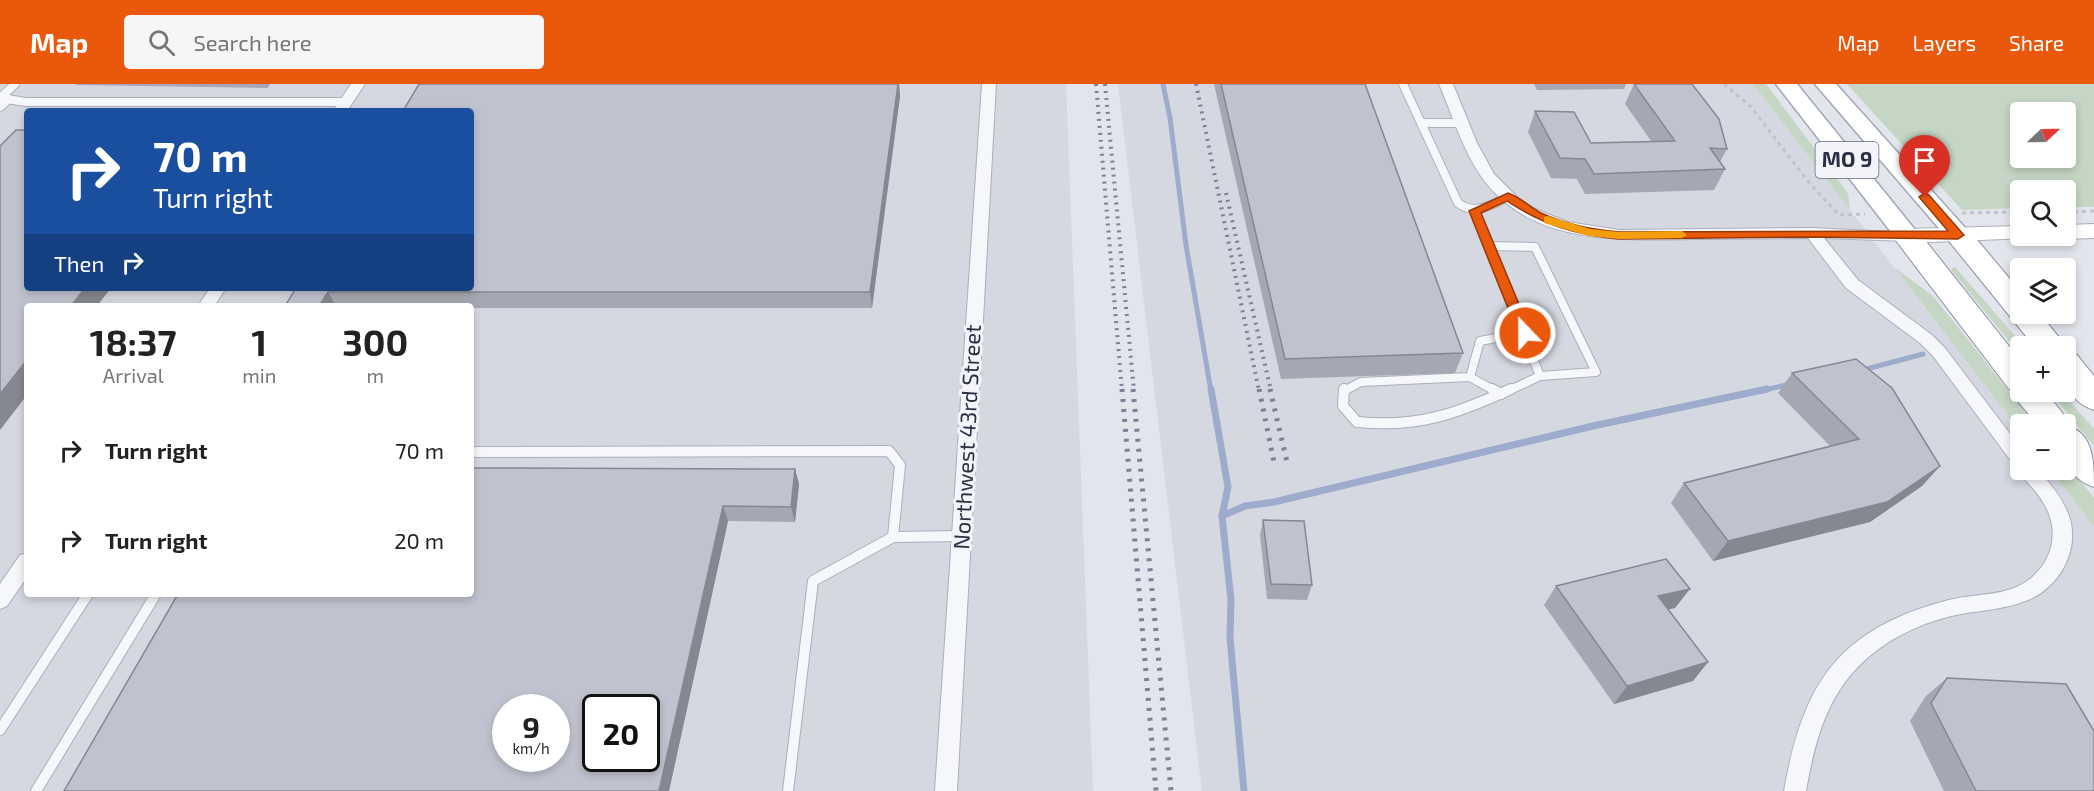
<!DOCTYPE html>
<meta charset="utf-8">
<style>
body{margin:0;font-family:"Exo 2",sans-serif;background:#f6f6f6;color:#222;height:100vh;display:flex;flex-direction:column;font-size:22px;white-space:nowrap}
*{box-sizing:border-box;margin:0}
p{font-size:20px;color:#767676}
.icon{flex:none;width:33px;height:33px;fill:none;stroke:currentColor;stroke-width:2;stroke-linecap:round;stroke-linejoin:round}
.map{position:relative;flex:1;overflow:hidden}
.panel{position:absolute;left:24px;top:219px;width:450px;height:294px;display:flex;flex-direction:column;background:#fff;border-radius:6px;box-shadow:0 3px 9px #0003}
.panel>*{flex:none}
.top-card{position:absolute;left:24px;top:24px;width:450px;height:183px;border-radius:6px;box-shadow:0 3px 9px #0003;background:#1a4fa0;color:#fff;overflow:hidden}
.needle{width:39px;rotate:68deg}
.buttons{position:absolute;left:2010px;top:18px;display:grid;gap:12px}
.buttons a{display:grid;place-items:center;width:66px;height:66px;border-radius:6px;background:#fff;box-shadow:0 3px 9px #0003;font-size:30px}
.speed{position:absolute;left:492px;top:610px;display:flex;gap:12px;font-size:30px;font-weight:700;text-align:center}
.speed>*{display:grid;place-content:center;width:78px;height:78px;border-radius:50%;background:#fff;box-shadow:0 3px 9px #0003;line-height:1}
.speed small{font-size:15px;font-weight:400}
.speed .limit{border:3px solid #111;border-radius:9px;background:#fff;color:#111}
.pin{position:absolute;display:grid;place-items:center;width:51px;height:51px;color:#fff;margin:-62px -26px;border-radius:50% 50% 50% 0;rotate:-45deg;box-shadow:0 0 6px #0007}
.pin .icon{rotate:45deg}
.me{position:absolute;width:66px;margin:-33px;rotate:338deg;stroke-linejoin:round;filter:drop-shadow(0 0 4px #0008)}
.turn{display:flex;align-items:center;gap:21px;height:126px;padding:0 30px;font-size:27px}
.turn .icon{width:78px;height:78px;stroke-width:2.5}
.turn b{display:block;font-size:42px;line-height:51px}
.then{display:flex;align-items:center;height:57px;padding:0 30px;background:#0003;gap:12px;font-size:22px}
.eta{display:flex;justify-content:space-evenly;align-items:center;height:102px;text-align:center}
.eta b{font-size:36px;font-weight:700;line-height:42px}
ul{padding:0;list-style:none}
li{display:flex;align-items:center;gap:18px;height:90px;padding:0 30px}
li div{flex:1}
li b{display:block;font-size:22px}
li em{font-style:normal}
header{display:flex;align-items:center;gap:36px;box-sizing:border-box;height:84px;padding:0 30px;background:#ea580c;color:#fff}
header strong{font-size:28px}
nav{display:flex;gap:33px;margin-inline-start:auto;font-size:21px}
.search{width:420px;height:54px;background:#f6f6f6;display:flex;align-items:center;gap:15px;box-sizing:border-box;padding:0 21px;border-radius:6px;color:#767676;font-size:22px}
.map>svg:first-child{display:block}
.built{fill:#d5d7e1;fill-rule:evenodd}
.green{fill:#c5d6c4;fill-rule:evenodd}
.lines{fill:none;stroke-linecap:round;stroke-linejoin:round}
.stream-far1{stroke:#9dabcc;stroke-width:5}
.stream{stroke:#9dabcc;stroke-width:7}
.lane-far1-casing{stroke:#acaeba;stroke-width:10}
.lane-casing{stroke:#acaeba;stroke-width:12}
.street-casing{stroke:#acaeba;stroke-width:2}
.secondary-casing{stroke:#acaeba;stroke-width:2}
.primary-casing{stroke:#a2a7b8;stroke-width:3}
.highway-casing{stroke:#8a8fa3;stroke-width:2}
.path{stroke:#c1c3cb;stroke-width:3;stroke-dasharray:4 4;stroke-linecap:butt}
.lane-far1{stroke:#f6f7fa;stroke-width:8}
.lane{stroke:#f6f7fa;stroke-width:10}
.street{fill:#f6f7fa;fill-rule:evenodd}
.secondary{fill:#fff;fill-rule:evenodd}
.primary{fill:#fff;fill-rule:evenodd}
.highway{fill:#fff;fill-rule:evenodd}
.rail-far1{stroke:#7c8196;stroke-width:4;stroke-dasharray:2 5;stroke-linecap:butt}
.rail{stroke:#7c8196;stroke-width:5;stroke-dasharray:3 7;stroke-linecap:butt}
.wall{fill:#a5a8b2}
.shaded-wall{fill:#868891}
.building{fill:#c0c3cf;stroke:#868891;stroke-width:1.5;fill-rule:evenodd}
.route{fill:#ea580c;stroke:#983908;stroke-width:1.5}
.slow{fill:#f59e0b}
.labels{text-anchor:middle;stroke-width:6;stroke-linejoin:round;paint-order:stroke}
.shield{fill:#f3f4f9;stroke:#666a7b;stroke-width:1.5}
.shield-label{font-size:21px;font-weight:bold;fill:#2a2f45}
.street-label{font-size:22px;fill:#2a2f45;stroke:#f3f4f9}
</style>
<header>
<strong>Map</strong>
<div class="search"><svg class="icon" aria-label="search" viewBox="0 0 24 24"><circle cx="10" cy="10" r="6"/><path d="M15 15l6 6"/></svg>Search here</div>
<nav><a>Map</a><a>Layers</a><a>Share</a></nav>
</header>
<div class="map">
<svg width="2094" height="707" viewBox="0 0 2094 707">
<rect width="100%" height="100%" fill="#e3e5ec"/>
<g class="built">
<path d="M0 0H1066L1093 707H0ZM27 27H471V204H27ZM27 222H471V510H27ZM506 624H556V675H506ZM596 624H646V675H596Z"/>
<polygon points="1118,0 1753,0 2020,347 2020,386 2050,386 2094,442 2094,707 1202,707"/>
</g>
<g class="green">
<polygon points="1753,0 1766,0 1848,109 1850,126"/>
<path d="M1847 0H2094V123H2066V106H2020V124L1962 126ZM2020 28H2066V74H2020Z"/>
<polygon points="1894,183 1933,212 2035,340 2020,340 2020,347"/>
<polygon points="1955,183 2024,262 2020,262 2020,271 1952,187 1952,184"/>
<polygon points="2050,308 2062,308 2094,345 2094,362"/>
<polygon points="2066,379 2094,414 2094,442 2050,386 2066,386"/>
</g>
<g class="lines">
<g class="stream-far1">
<polyline points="1163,0 1170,34 1186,161 1211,307"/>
<polyline points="1859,287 1923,270"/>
<polyline points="1760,307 1791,300"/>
</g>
<g class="stream">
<polyline points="1211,305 1228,403 1222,432 1231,516 1230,554 1244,707"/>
<polyline points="1222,432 1245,422 1274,418 1593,342 1767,305"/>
</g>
<defs>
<g id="lane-far1">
<polyline points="15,0 0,14 26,18 346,18"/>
<path d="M1403 0 1458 119C1475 132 1491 121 1508 113"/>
<polyline points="0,23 9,15"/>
<polyline points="1421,39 1463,39"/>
<polyline points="1474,127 1523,249"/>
<polyline points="1489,162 1535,163 1596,288 1540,292"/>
<polyline points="1470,293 1495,307"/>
<polyline points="1344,307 1361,298 1470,293 1480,257 1523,249"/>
<polyline points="1508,307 1540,292 1523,249"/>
</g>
<g id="lane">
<path d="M1344 305 1343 322 1357 338C1418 344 1456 330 1511 305"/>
<polyline points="1492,305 1501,310"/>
<polyline points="471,368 889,367 900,381 893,453 813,497 788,707"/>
<polyline points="893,453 961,452"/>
<polyline points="0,646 88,510"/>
<polyline points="36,707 156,510"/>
</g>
<g id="street">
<polygon points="351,0 365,0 347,27 333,27"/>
<polygon points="982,0 996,0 957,707 935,707"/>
<path d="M1439 0H1453L1477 59 1494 90 1519 115 1535 125 1568 138 1619 146 1812 144 1912 149 1915 152 1907 157 1824 154 1858 196 1932 251 1945 264 2020 363V386H2038C2051 400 2064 416 2070 435 2079 468 2059 503 2028 516 2006 525 1984 526 1961 530 1929 536 1896 550 1871 571 1828 606 1815 655 1806 707H1784C1794 650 1810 592 1859 556 1884 537 1915 525 1945 517 1966 511 1988 512 2008 506 2046 495 2065 454 2044 420 2038 409 2029 400 2021 391L2019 386 2020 383 2014 381 1933 272 1920 259 1846 204 1808 154C1770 154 1732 155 1694 155 1628 156 1545 161 1495 109 1466 80 1455 37 1439 0Z"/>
<polygon points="210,204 226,204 214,222 198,222"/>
<polygon points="27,469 27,493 7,522 0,525 0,500 20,471"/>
</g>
<g id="secondary">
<polygon points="2094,140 2094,154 2066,155 2057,152 2066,152 2066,141"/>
<polygon points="2020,142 2020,152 2029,152 2028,154 1907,159 1899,157 1896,152 1899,147 1907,145"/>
</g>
<g id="primary">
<polygon points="1776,0 1797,0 1916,147 1919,152 1916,157 1907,160 1898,157"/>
<polygon points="1815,0 1836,0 1967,146 1970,151 1967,156 1958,159 1949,156"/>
</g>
<g id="highway">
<polygon points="1958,142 1968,145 2020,207 2020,230 2040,230 2066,262 2066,263 2034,262 1944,151 1948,145"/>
<path d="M1907 143 1917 146 2020 276V308H2046L2071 340 2070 343C2094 351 2094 380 2094 403 2063 393 2066 368 2066 340H2037L2017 316 2013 306 2009 305 1897 158 1893 152 1897 146Z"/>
<path d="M2066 268 2077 271 2094 292V326C2066 317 2063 293 2066 268Z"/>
</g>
</defs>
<use href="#lane-far1" class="lane-far1-casing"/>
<use href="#lane" class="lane-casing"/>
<use href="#street" class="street-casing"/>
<use href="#secondary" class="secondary-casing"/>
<use href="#primary" class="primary-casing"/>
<use href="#highway" class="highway-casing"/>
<g class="path">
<polyline points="1724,0 1751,23 1810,100 1839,131 1865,130"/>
<polyline points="2066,128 2094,127"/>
<polyline points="1962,129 2020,128"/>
</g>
<use href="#lane-far1" class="lane-far1"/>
<use href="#lane" class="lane"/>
<use href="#street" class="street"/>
<use href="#secondary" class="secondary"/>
<use href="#primary" class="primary"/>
<use href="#highway" class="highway"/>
<g class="rail-far1">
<polyline points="1096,0 1122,307"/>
<polyline points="1105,0 1134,307"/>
<polyline points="1196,0 1259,307"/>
<polyline points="1226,109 1271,307"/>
</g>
<g class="rail">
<polyline points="1122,305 1156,707"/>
<polyline points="1133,305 1171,707"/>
<polyline points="1259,305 1274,378"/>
<polyline points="1270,305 1287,378"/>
</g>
</g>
<g class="wall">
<polygon points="76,0 270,0 268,4 77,1"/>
<polygon points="419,0 899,0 900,12 872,224 471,224 471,222 285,222"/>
<polygon points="1214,0 1365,0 1463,269 1455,289 1281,295"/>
<polygon points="1534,0 1626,0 1624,5 1537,6"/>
<polygon points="1634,0 1727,65 1720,78 1725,85 1714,106 1585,110 1577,95 1551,94 1528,48 1535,27 1591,59 1651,57 1625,20"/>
<polygon points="1792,289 1940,382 1922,402 1870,438 1713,477 1671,419 1684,399 1830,362 1778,309"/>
<polygon points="795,385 799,400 795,438 728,437 669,707 64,707"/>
<polygon points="1263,436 1312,501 1307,516 1267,515 1260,451"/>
<polygon points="1556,502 1675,524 1668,525 1708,578 1693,597 1614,620 1544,521"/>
<polygon points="1947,594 2094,707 1944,707 1910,637 1926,612"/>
</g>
<g class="shaded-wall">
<polygon points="898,0 899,0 900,12 872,224 870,208"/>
<polygon points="85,204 111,204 97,222 71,222"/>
<polygon points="328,208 336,222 319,222"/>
<polygon points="27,276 27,311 0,346 0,310"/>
<polygon points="1940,382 1922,402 1870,438 1713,477 1728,457"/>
<polygon points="795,385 799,400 795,438 791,423"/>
<polygon points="723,422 728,437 669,707 659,707"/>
<polygon points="1690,505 1675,524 1644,531 1658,512"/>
<polygon points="1708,578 1693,597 1614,620 1627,602"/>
</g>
<g class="building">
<polygon points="419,0 898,0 870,208 328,208 319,222 285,222 296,204 471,204 471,27 403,27"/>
<polygon points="1221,0 1365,0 1463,269 1285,275"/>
<polygon points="1634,0 1692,0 1719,35 1727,65 1710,64 1725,85 1594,90 1585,75 1560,74 1535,27 1574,28 1591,59 1675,57"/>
<polygon points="16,46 27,46 27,204 85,204 71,222 27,222 27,276 0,310 0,62"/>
<polygon points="1856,275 1892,304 1940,382 1887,418 1728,457 1684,399 1859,355 1792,289"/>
<path d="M471 384 795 385 791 423 723 422 659 707H64L178 510H471ZM506 624H556V675H506ZM596 624H646V675H596Z"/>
<polygon points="1263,436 1304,437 1312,501 1271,500"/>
<polygon points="1666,475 1690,505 1658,512 1708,578 1627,602 1556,502"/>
<polygon points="1947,594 2066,600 2094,647 2094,707 1976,707 1931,619"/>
</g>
<path class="route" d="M1508 109C1520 113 1530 123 1541 129 1567 141 1591 145 1619 148L1948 147 1919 113 1925 109 1929 111 1964 151 1958 155 1812 153 1619 155C1577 151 1543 141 1507 117L1481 129 1531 249 1525 254 1518 249 1469 127Z"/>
<polygon class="slow" points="1548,132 1590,145 1619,148 1682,147 1687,151 1682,154 1619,155 1589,152 1544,139 1544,133"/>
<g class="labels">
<rect class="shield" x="1815.5" y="58" width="63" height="36" rx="4.5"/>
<g class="shield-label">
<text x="1847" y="83">MO 9</text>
</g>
<g class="street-label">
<text transform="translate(967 353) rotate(-87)" y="8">Northwest 43rd Street</text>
</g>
</g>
</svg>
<div class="buttons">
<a><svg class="needle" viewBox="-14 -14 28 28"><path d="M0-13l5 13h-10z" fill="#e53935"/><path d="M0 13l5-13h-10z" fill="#767676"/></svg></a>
<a><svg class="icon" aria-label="search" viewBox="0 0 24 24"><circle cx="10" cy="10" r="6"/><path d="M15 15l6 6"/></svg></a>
<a><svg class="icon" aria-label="layers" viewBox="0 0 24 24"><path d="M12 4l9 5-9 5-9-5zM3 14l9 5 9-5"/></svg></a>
<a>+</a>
<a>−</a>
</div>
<div class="speed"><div>9<small>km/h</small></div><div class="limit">20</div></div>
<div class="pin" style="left:1925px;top:113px;background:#d93025"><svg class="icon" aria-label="arrive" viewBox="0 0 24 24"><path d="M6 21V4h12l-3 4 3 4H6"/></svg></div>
<svg class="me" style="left:1525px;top:249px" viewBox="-20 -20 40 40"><circle r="17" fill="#ea580c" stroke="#fff" stroke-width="3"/><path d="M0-11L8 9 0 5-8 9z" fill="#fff"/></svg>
<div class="top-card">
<div class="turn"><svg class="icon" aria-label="right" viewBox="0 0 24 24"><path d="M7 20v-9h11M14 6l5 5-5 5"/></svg><div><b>70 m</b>Turn right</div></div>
<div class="then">Then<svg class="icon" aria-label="right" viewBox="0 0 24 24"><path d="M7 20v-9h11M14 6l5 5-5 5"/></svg></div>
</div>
<section class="panel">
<div class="eta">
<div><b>18:37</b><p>Arrival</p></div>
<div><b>1</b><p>min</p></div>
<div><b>300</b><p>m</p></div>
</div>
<ul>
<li><svg class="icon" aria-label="right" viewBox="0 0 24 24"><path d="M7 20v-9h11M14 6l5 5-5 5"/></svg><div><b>Turn right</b></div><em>70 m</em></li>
<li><svg class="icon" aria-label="right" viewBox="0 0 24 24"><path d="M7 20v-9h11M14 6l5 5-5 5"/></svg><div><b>Turn right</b></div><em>20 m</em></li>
</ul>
</section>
</div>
